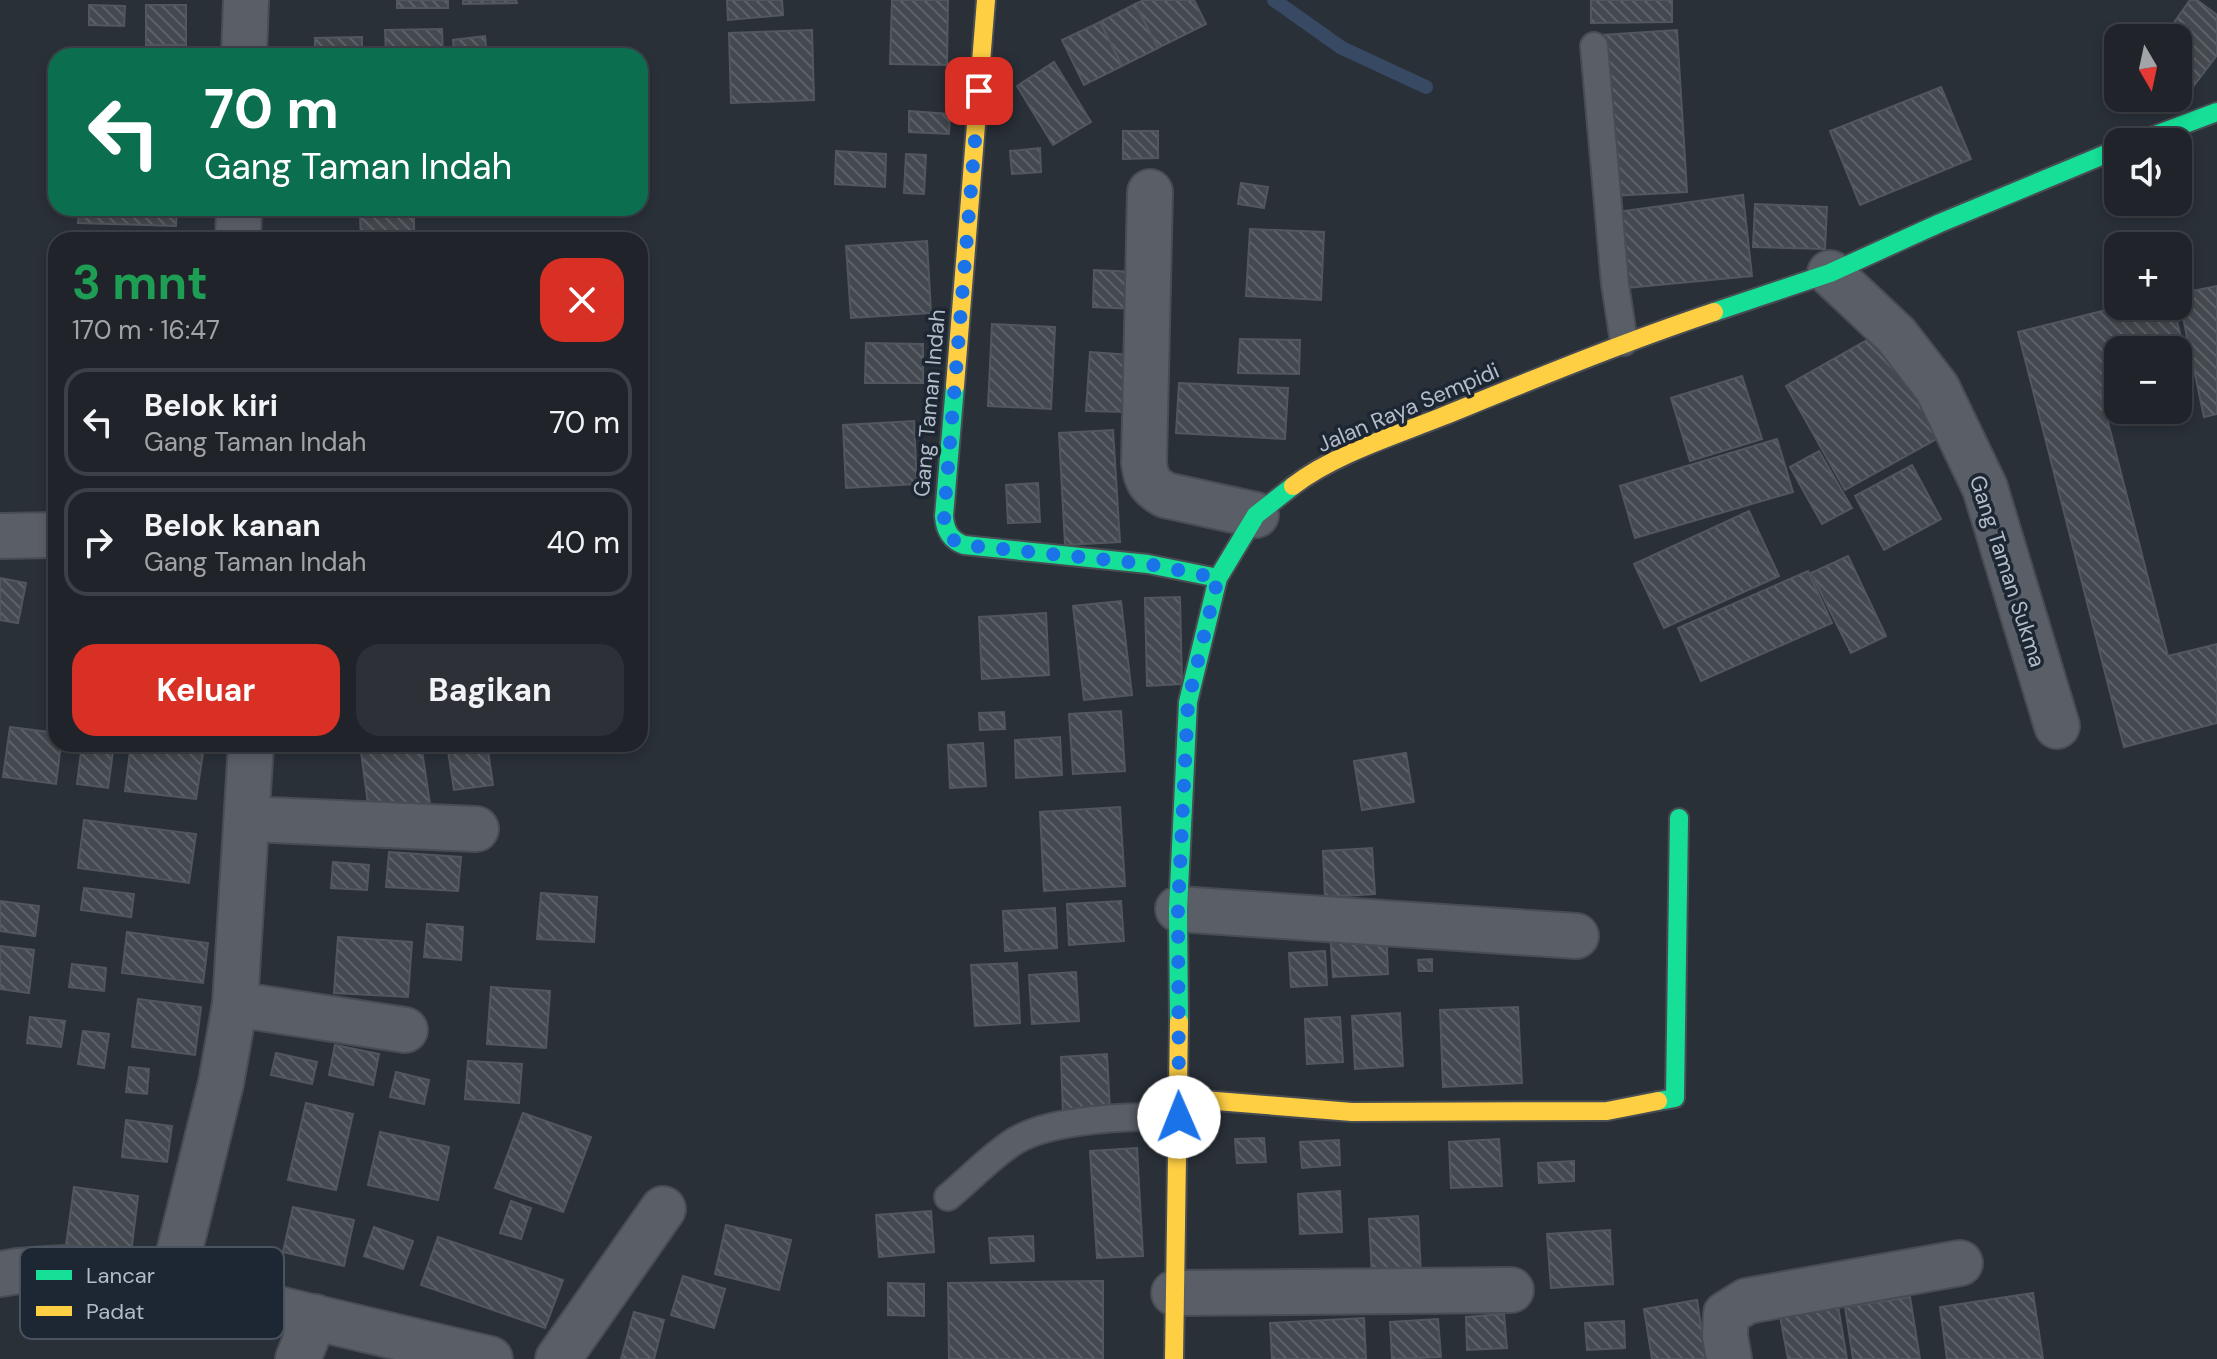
<!DOCTYPE html>
<html lang="id">
<meta charset="utf-8">
<style>
body{margin:0;font-family:"DM Sans",sans-serif;background:#2d3036;color:#f1f3f6;height:100vh;display:flex;flex-direction:column;font-size:30px;white-space:nowrap}
*{box-sizing:border-box;margin:0}
p{font-size:26px;color:#a2a4a8}
.icon{flex:none;width:44px;height:44px;fill:none;stroke:currentColor;stroke-width:2;stroke-linecap:round;stroke-linejoin:round}
.map{position:relative;flex:1;overflow:hidden}
.sheet{position:absolute;left:48px;top:232px;width:600px;height:520px;display:flex;flex-direction:column;background:#20242a;border-radius:24px;box-shadow:0 4px 12px #0003,0 0 0 2px #3d4147}
.sheet>*{flex:none}
.hud{position:absolute;left:48px;top:48px;width:600px;height:168px;border-radius:24px;box-shadow:0 4px 12px #0003,0 0 0 2px #3d4147;background:#0b6e4f;color:#fff;overflow:hidden}
.needle{width:52px;rotate:171deg}
.fabs{position:absolute;left:2104px;top:24px;display:grid;gap:16px}
.fabs a{display:grid;place-items:center;width:88px;height:88px;border-radius:16px;background:#20242a;box-shadow:0 4px 12px #0003,0 0 0 2px #3d4147;font-size:40px}
.pin{position:absolute;display:grid;place-items:center;width:68px;height:68px;color:#fff;margin:-34px;border-radius:16px;box-shadow:0 4px 12px #0006}
.me{position:absolute;width:88px;margin:-44px;rotate:359deg;stroke-linejoin:round;filter:drop-shadow(0 0 6px #0008)}
.turn{display:flex;align-items:center;gap:28px;height:168px;padding:0 24px;font-size:36px}
.turn .icon{width:104px;height:104px;stroke-width:2.5}
.turn b{display:block;font-size:56px;line-height:68px}
.round{display:grid;place-items:center;flex:none;width:84px;height:84px;border-radius:24px;background:#2d3036}
.head{display:flex;align-items:center;justify-content:space-between;height:136px;padding:0 24px}
h1{font-size:48px;font-weight:700;line-height:60px;color:#1e9e55}
.primary-button{display:flex;gap:16px;margin-top:auto;padding:16px 24px}
.primary-button a{flex:1;height:92px;border-radius:24px;background:#d93025;color:#fff;font-size:32px;font-weight:700;line-height:92px;text-align:center}
.primary-button a+a{background:#2d3036;color:#f1f3f6}
ul{padding:0;list-style:none}
li{display:flex;align-items:center;gap:24px;height:108px;margin:0 16px 12px;padding:0 8px;border:4px solid #3d4147;border-radius:24px}
li div{flex:1}
li b{display:block;font-size:30px}
li em{font-style:normal}
.map>svg:first-child{display:block}
.lines{fill:none;stroke-linecap:round;stroke-linejoin:round}
.stream{stroke:#384963;stroke-width:14}
.building{fill:url(#building-back-hatch);stroke:#52575f;stroke-width:2}
.lane-casing{stroke:#484c53;stroke-width:30}
.street-casing{stroke:#484c53;stroke-width:48}
.fast-casing{stroke:#484c53;stroke-width:22}
.slow-casing{stroke:#484c53;stroke-width:22}
.lane{stroke:#5a5e66;stroke-width:26}
.street{stroke:#5a5e66;stroke-width:44}
.fast{stroke:#16e098;stroke-width:18}
.slow{stroke:#ffcf43;stroke-width:18}
.route{stroke:#1a73e8;stroke-width:14;stroke-dasharray:0 25.2}
.labels{text-anchor:middle;stroke-width:7;stroke-linejoin:round;paint-order:stroke}
.street-label{font-size:22px;fill:#b4bcc9;stroke:#1d2633}
.key{fill:#1d2633;stroke:#4a5360;stroke-width:2}
.key-label{font-size:22px;fill:#b4bcc9}
</style>
<div class="map">
<svg width="2217" height="1359" viewBox="0 0 2217 1359">
<defs>
<pattern id="building-back-hatch" width="6" height="6" patternUnits="userSpaceOnUse" patternTransform="scale(2)"><rect width="6" height="6" fill="#444950"/><path d="M-1 5l2 2M0 0l6 6M5-1l2 2" fill="none" stroke="#5d6168"/></pattern>
</defs>
<rect width="100%" height="100%" fill="#2a3038"/>
<g class="lines">
<polyline class="stream" points="1274,0 1342,48 1426,87"/>
</g>
<g class="building">
<rect x="397" y="0" width="51" height="8"/>
<polygon points="463,0 516,0 517,3 463,4"/>
<polygon points="727,0 782,0 783,15 728,20"/>
<polygon points="892,0 948,0 947,65 890,64"/>
<polygon points="1144,0 1194,0 1206,24 1158,48 1135,4"/>
<polygon points="1591,0 1672,0 1672,22 1591,23"/>
<polygon points="2190,0 2197,0 2217,15 2217,55 2192,88 2178,78 2178,38 2163,38"/>
<polygon points="1135,4 1158,48 1122,66 1100,22"/>
<polygon points="89,5 125,6 124,26 89,25"/>
<rect x="146" y="5" width="40" height="40"/>
<polygon points="1100,22 1122,66 1084,85 1062,40"/>
<polygon points="442,29 443,56 386,56 385,30"/>
<polygon points="812,30 814,100 731,103 729,33"/>
<polygon points="1677,30 1687,192 1611,196 1602,35"/>
<polygon points="485,36 487,56 454,56 453,40"/>
<polygon points="362,37 362,56 315,56 315,38"/>
<polygon points="539,51 540,56 513,56"/>
<polygon points="1054,62 1091,122 1053,145 1017,86"/>
<polygon points="1941,87 1971,159 1860,205 1830,131"/>
<polygon points="909,111 950,114 949,134 909,132"/>
<polygon points="1123,131 1158,131 1158,158 1123,159"/>
<polygon points="1040,148 1041,172 1012,174 1010,151"/>
<polygon points="836,151 886,154 885,187 835,184"/>
<polygon points="906,154 926,155 924,194 904,193"/>
<polygon points="1241,183 1268,187 1264,208 1238,204"/>
<polygon points="1743,195 1752,276 1627,288 1616,212"/>
<polygon points="1755,204 1827,207 1825,249 1753,247"/>
<polygon points="79,208 177,208 176,226 78,223"/>
<polygon points="360,214 414,214 414,240 361,240"/>
<polygon points="1250,229 1324,232 1321,300 1246,296"/>
<polygon points="927,241 931,313 851,318 846,246"/>
<polygon points="1094,270 1137,272 1135,309 1093,307"/>
<polygon points="2217,286 2217,414 2204,417 2178,294"/>
<polygon points="2122,306 2173,306 2189,368 2178,371 2178,350 2118,350 2118,387 2100,391 2168,656 2217,644 2217,723 2124,747 2018,332"/>
<polygon points="992,324 1055,327 1051,409 988,406"/>
<polygon points="1881,332 1940,437 1845,490 1786,386"/>
<polygon points="1240,339 1300,340 1299,374 1238,373"/>
<polygon points="866,343 923,344 923,383 865,383"/>
<polygon points="1090,352 1131,355 1127,412 1086,411"/>
<polygon points="1742,376 1762,439 1690,461 1671,398"/>
<polygon points="1179,383 1288,388 1285,439 1176,433"/>
<polygon points="914,421 917,484 846,488 843,425"/>
<polygon points="1113,430 1120,542 1065,545 1059,433"/>
<polygon points="1777,439 1793,492 1635,538 1620,486"/>
<polygon points="1819,451 1852,508 1822,524 1790,467"/>
<polygon points="1912,465 1941,519 1884,550 1855,496"/>
<polygon points="1038,483 1040,522 1008,523 1006,485"/>
<polygon points="1749,511 1779,576 1664,628 1634,564"/>
<polygon points="1848,556 1886,636 1851,653 1811,573"/>
<polygon points="1808,571 1832,623 1701,681 1678,628"/>
<polygon points="0,578 26,583 18,623 0,620"/>
<polygon points="1180,597 1182,684 1147,686 1145,598"/>
<polygon points="1121,601 1132,695 1084,700 1073,606"/>
<polygon points="1046,613 1049,675 982,679 979,617"/>
<polygon points="1121,711 1125,771 1073,774 1069,714"/>
<polygon points="1004,712 1005,729 980,730 979,713"/>
<polygon points="10,727 56,733 56,744 61,744 56,784 3,777"/>
<polygon points="1060,737 1062,775 1016,778 1015,740"/>
<polygon points="983,743 986,786 950,788 948,745"/>
<polygon points="82,744 114,744 108,788 77,784"/>
<polygon points="131,744 203,753 196,799 125,791"/>
<polygon points="360,744 421,744 430,804 369,812"/>
<polygon points="447,744 487,744 493,785 454,790"/>
<polygon points="1406,753 1414,802 1362,810 1354,761"/>
<polygon points="1120,807 1125,886 1044,891 1040,812"/>
<polygon points="84,820 196,834 189,883 78,868"/>
<polygon points="1372,848 1375,894 1325,897 1323,851"/>
<polygon points="389,852 461,857 458,891 386,887"/>
<polygon points="333,862 369,865 367,890 331,888"/>
<polygon points="84,888 134,894 131,917 81,910"/>
<polygon points="541,893 597,897 594,942 537,939"/>
<polygon points="0,901 39,906 35,936 0,931"/>
<polygon points="1121,901 1124,941 1069,945 1067,904"/>
<polygon points="1055,908 1057,948 1005,951 1003,911"/>
<polygon points="427,924 463,927 461,960 424,957"/>
<polygon points="1386,927 1388,974 1333,977 1330,931"/>
<polygon points="127,932 208,943 203,983 122,973"/>
<polygon points="338,937 412,942 408,997 334,993"/>
<polygon points="0,946 34,950 29,993 0,989"/>
<polygon points="1325,951 1327,985 1291,987 1289,953"/>
<polygon points="1432,959 1432,971 1419,971 1418,960"/>
<polygon points="1017,963 1020,1023 975,1026 971,965"/>
<polygon points="72,964 106,968 104,991 69,987"/>
<polygon points="1076,972 1079,1021 1032,1024 1029,975"/>
<polygon points="491,987 550,991 546,1048 487,1044"/>
<polygon points="138,999 201,1007 195,1055 132,1047"/>
<polygon points="1518,1007 1522,1083 1443,1087 1440,1010"/>
<polygon points="1400,1013 1403,1066 1355,1069 1352,1016"/>
<polygon points="30,1017 65,1021 61,1047 27,1043"/>
<polygon points="1340,1017 1343,1062 1307,1064 1305,1019"/>
<polygon points="83,1031 109,1034 104,1068 78,1064"/>
<polygon points="335,1045 379,1054 373,1085 329,1075"/>
<polygon points="276,1053 317,1062 312,1084 271,1075"/>
<polygon points="1107,1054 1110,1112 1063,1114 1061,1057"/>
<polygon points="468,1061 522,1064 519,1103 465,1099"/>
<polygon points="129,1067 149,1069 147,1094 126,1092"/>
<polygon points="396,1072 429,1080 424,1104 390,1097"/>
<polygon points="306,1103 353,1114 336,1190 288,1180"/>
<polygon points="523,1113 591,1137 563,1212 495,1188"/>
<polygon points="126,1120 172,1126 167,1162 122,1157"/>
<polygon points="380,1132 449,1147 438,1200 368,1185"/>
<polygon points="1264,1138 1266,1162 1237,1163 1235,1139"/>
<polygon points="1499,1139 1502,1186 1451,1188 1449,1142"/>
<polygon points="1339,1140 1340,1165 1302,1168 1300,1142"/>
<polygon points="1137,1148 1143,1256 1097,1258 1090,1151"/>
<polygon points="1574,1161 1574,1181 1539,1183 1538,1163"/>
<polygon points="74,1187 138,1196 131,1254 66,1246"/>
<polygon points="1340,1191 1342,1232 1300,1234 1298,1194"/>
<polygon points="511,1201 531,1208 521,1239 500,1233"/>
<polygon points="293,1207 354,1220 344,1266 283,1252"/>
<polygon points="931,1211 934,1252 879,1257 876,1215"/>
<polygon points="1418,1216 1421,1274 1372,1277 1369,1219"/>
<polygon points="726,1225 791,1240 779,1290 715,1274"/>
<polygon points="374,1227 413,1241 403,1269 364,1256"/>
<polygon points="1610,1230 1613,1284 1551,1288 1547,1234"/>
<polygon points="1033,1236 1034,1261 991,1263 989,1238"/>
<polygon points="438,1237 563,1280 545,1328 421,1285"/>
<polygon points="683,1276 725,1289 714,1328 671,1315"/>
<polygon points="1103,1281 1103,1359 949,1359 948,1283"/>
<polygon points="888,1283 924,1284 924,1316 888,1315"/>
<polygon points="2033,1293 2043,1359 1947,1359 1940,1307"/>
<polygon points="1910,1297 1920,1359 1853,1359 1845,1307"/>
<polygon points="1697,1300 1706,1359 1652,1359 1644,1309"/>
<polygon points="1838,1306 1847,1359 1788,1359 1780,1316"/>
<polygon points="634,1312 664,1320 654,1359 621,1359"/>
<polygon points="1504,1314 1507,1348 1467,1350 1466,1317"/>
<polygon points="1364,1318 1366,1359 1272,1359 1270,1323"/>
<polygon points="1438,1319 1441,1357 1392,1359 1390,1322"/>
<polygon points="1624,1321 1625,1348 1587,1350 1585,1323"/>
</g>
<g class="lines">
<defs>
<g id="lane">
<polyline points="1594,46 1615,284 1624,342"/>
<path d="M948 1197C970 1179 991 1156 1015 1141 1052 1118 1135 1116 1179 1117"/>
</g>
<g id="street">
<polyline points="244,56 246,0"/>
<path d="M1150 192 1144 463C1146 480 1150 486 1165 495L1256 515"/>
<polyline points="238,240 239,208"/>
<polyline points="1830,273 1896,335 1937,388 1985,488 2057,726"/>
<polyline points="0,536 56,535"/>
<polyline points="248,819 476,829"/>
<polyline points="1178,909 1576,936"/>
<polyline points="235,1004 405,1030"/>
<polyline points="0,1274 18,1271 64,1268 173,1277 270,1307 490,1359"/>
<polyline points="173,1277 221,1083 235,1004 251,744"/>
<polyline points="1174,1293 1511,1290"/>
<polyline points="298,1359 315,1317"/>
<polyline points="558,1359 663,1209"/>
<polyline points="1729,1359 1725,1336 1726,1314 1747,1301 1960,1263"/>
</g>
<g id="fast">
<polyline points="2137,142 2217,112"/>
<polyline points="1714,312 1830,273 1940,223 2118,149"/>
<path d="M955 386 944 516C945 530 950 540 964 545L1148 564 1218 578"/>
<polyline points="1179,1022 1178,909 1188,702 1218,578 1256,515 1293,486"/>
<polyline points="1658,1101 1675,1098 1679,818"/>
</g>
<g id="slow">
<polyline points="955,386 986,0"/>
<path d="M1293 486C1333 455 1393 436 1441 417 1532 380 1621 343 1714 312"/>
<polyline points="1179,1098 1352,1112 1607,1111 1658,1101"/>
<polyline points="1174,1359 1179,1022"/>
</g>
</defs>
<use href="#lane" class="lane-casing"/>
<use href="#street" class="street-casing"/>
<use href="#fast" class="fast-casing"/>
<use href="#slow" class="slow-casing"/>
<use href="#lane" class="lane"/>
<use href="#street" class="street"/>
<use href="#fast" class="fast"/>
<use href="#slow" class="slow"/>
</g>
<g class="lines">
<path class="route" d="M979 91 944 516C945 531 949 541 964 545L1148 564 1218 578 1188 702 1178 909 1179 1117"/>
</g>
<g class="labels">
<g class="street-label">
<text transform="translate(929 403) rotate(-85)" y="8">Gang Taman Indah</text>
<text transform="translate(1408 407) rotate(-23)" y="8">Jalan Raya Sempidi</text>
<text transform="translate(2008 571) rotate(72)" y="8">Gang Taman Sukma</text>
</g>
</g>
<rect x="20" y="1247" width="264" height="92" rx="12" class="key"/>
<rect x="36" y="1270" width="36" height="10" fill="#16e098"/>
<rect x="36" y="1306" width="36" height="10" fill="#ffcf43"/>
<g class="key-label">
<text x="86" y="1283">Lancar</text>
<text x="86" y="1319">Padat</text>
</g>
</svg>
<div class="fabs">
<a><svg class="needle" viewBox="-14 -14 28 28"><path d="M0-13l5 13h-10z" fill="#e53935"/><path d="M0 13l5-13h-10z" fill="#a2a4a8"/></svg></a>
<a><svg class="icon" aria-label="sound" viewBox="0 0 24 24"><path d="M4 9h4l5-4v14l-5-4H4zM17 9q2 3 0 6"/></svg></a>
<a>+</a>
<a>−</a>
</div>
<div class="pin" style="left:979px;top:91px;background:#d93025"><svg class="icon" aria-label="arrive" viewBox="0 0 24 24"><path d="M6 21V4h12l-3 4 3 4H6"/></svg></div>
<svg class="me" style="left:1179px;top:1117px" viewBox="-20 -20 40 40"><circle r="19" fill="#fff"/><path d="M0-13L10 11 0 6-10 11z" fill="#1a73e8"/></svg>
<div class="hud">
<div class="turn"><svg class="icon" aria-label="left" viewBox="0 0 24 24"><path d="M17 20v-9H6M10 6l-5 5 5 5"/></svg><div><b>70 m</b>Gang Taman Indah</div></div>
</div>
<section class="sheet">
<div class="head"><div><h1>3 mnt</h1><p>170 m · 16:47</p></div><a class="round" style="background:#d93025;color:#fff"><svg class="icon" aria-label="close" viewBox="0 0 24 24"><path d="M6 6l12 12M18 6L6 18"/></svg></a></div>
<ul>
<li><svg class="icon" aria-label="left" viewBox="0 0 24 24"><path d="M17 20v-9H6M10 6l-5 5 5 5"/></svg><div><b>Belok kiri</b><p>Gang Taman Indah</p></div><em>70 m</em></li>
<li><svg class="icon" aria-label="right" viewBox="0 0 24 24"><path d="M7 20v-9h11M14 6l5 5-5 5"/></svg><div><b>Belok kanan</b><p>Gang Taman Indah</p></div><em>40 m</em></li>
</ul>
<div class="primary-button"><a>Keluar</a><a>Bagikan</a></div>
</section>
</div>
